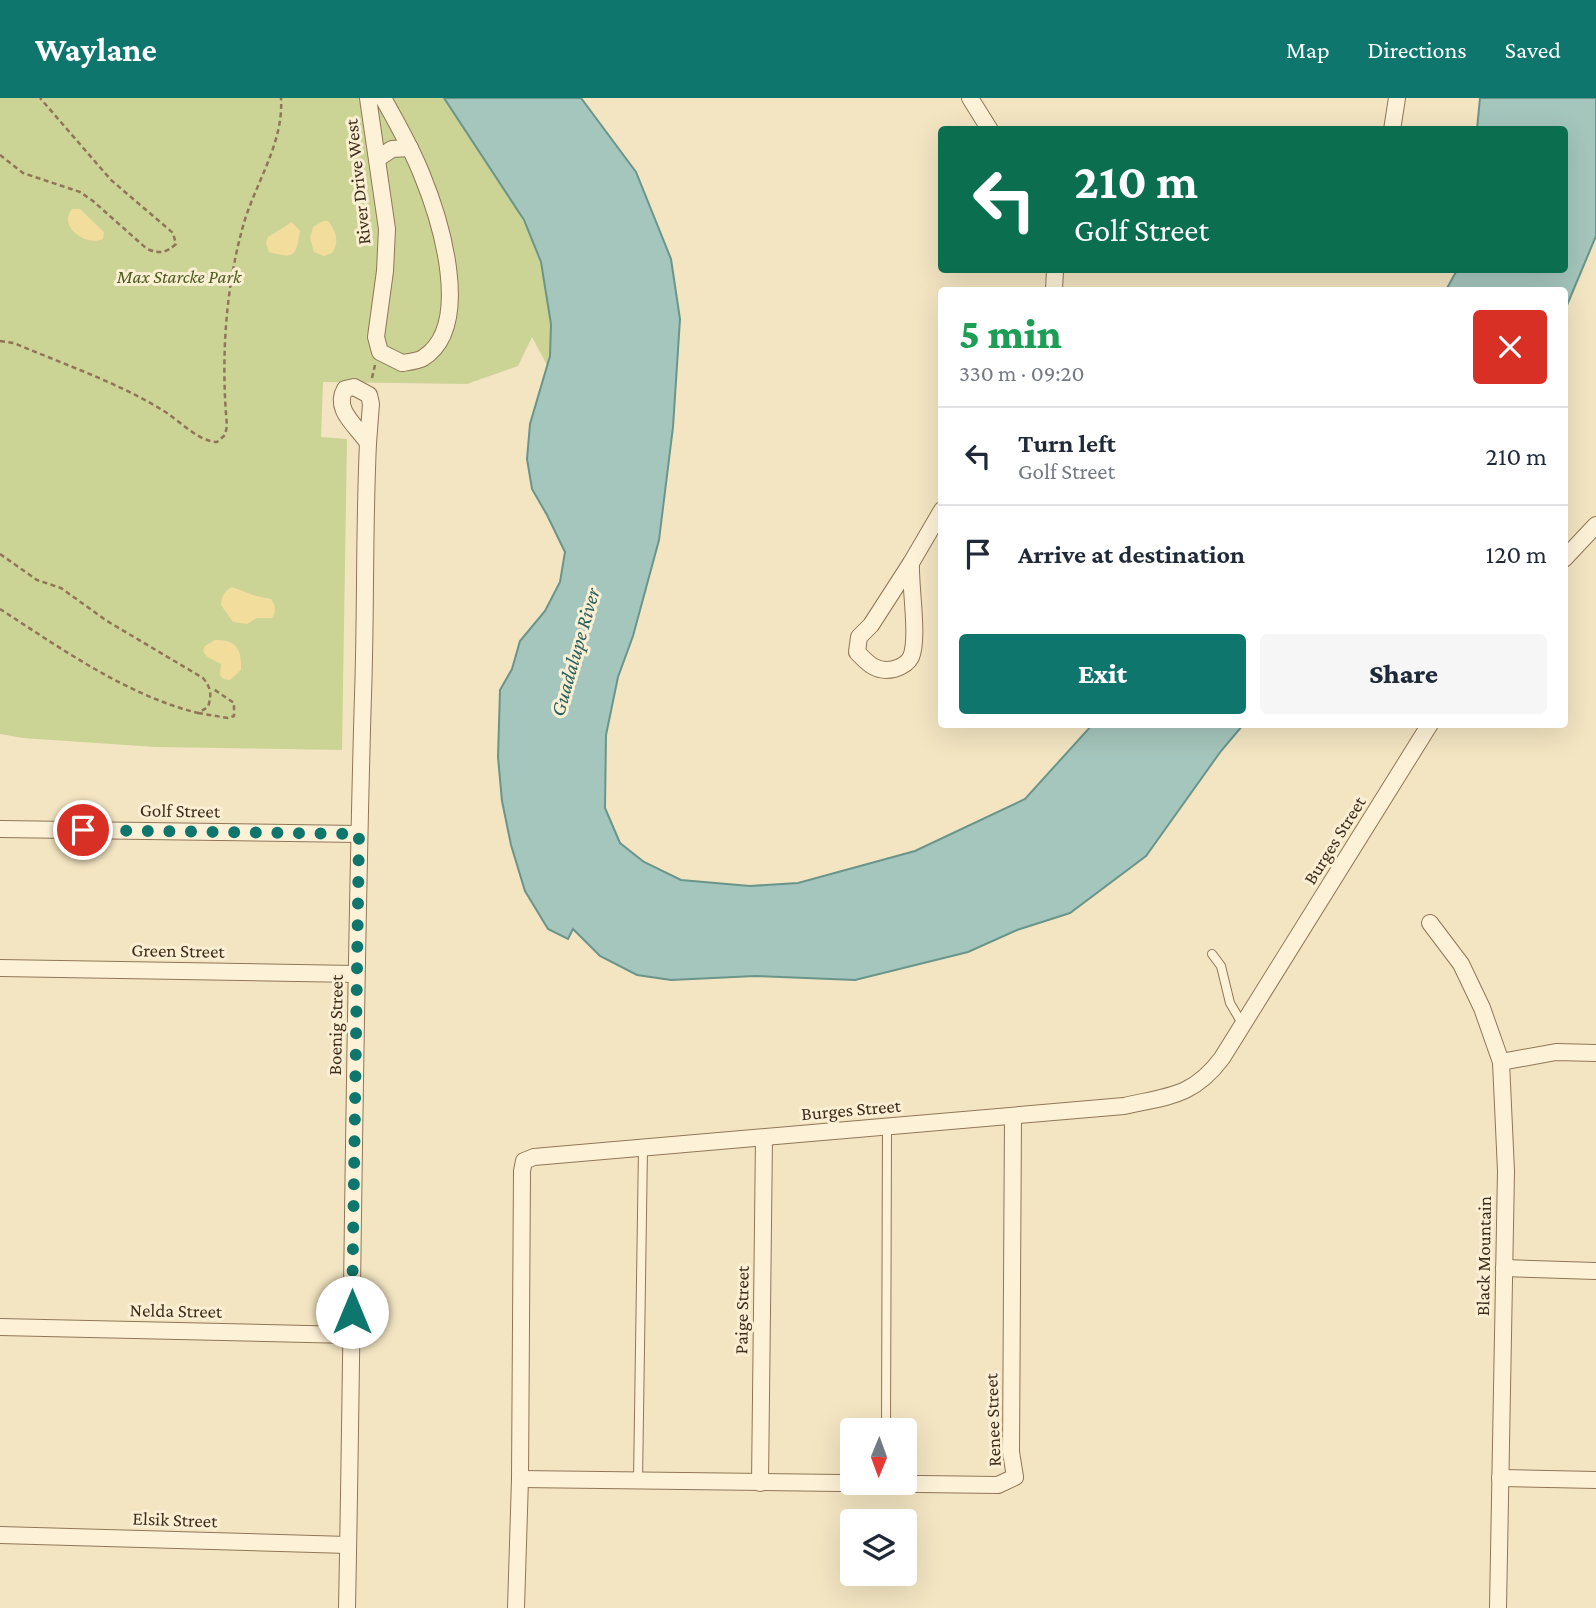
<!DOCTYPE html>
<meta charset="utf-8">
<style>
body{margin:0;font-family:"Crimson Pro",serif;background:#f6f6f7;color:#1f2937;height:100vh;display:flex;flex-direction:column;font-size:26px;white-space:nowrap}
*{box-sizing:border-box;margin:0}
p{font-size:23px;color:#747a83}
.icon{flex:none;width:38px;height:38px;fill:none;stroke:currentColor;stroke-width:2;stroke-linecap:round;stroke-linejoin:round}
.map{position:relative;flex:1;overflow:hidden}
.sheet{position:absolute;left:938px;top:189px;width:630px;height:441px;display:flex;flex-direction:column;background:#fff;border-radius:7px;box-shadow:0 7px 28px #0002}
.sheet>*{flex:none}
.banner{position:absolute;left:938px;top:28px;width:630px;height:147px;border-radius:7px;box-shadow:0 7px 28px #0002;background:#0b6e4f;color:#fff;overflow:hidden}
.needle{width:46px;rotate:181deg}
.buttons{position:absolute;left:840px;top:1320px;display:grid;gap:14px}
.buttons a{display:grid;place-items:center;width:77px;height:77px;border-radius:7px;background:#fff;box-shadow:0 7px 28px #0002;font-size:35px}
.pin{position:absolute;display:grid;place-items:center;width:60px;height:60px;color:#fff;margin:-30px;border:4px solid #fff;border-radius:50%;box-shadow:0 2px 7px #0007}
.me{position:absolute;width:77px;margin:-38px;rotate:0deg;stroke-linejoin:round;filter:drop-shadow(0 0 5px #0008)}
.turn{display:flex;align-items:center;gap:24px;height:147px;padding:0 21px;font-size:32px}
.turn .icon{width:91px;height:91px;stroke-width:2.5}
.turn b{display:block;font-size:49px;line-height:60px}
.round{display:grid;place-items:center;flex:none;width:74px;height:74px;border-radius:7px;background:#f6f6f7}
.head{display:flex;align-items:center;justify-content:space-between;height:119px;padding:0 21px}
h1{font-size:42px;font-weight:800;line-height:52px;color:#1e9e55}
.primary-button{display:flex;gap:14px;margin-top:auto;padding:14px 21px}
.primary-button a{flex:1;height:80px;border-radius:7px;background:#0f766e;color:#fff;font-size:28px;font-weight:800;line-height:80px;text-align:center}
.primary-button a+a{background:#f6f6f7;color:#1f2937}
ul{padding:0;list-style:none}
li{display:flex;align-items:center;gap:21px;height:98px;padding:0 21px;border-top:2px solid #e0e1e3}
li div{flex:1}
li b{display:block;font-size:26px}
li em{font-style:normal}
header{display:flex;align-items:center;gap:42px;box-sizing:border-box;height:98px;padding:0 35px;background:#0f766e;color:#fff}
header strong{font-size:33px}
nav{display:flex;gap:38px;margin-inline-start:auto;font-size:24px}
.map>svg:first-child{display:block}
.green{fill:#cbd395}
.sand{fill:#f2dd9d}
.water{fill:#a5c6bc;stroke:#6a958b;stroke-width:2}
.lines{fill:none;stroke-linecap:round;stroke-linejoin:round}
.service-casing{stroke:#907657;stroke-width:10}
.minor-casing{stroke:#907657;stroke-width:18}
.path{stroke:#907657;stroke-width:2.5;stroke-dasharray:5 3.5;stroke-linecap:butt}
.service{stroke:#fdf2d7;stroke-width:8}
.minor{stroke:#fdf2d7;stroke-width:16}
.route{stroke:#0f766e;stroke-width:12;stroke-dasharray:0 21.6}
.labels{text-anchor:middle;stroke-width:6;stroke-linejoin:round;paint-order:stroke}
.street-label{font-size:19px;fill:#3e2d1d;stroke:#faefd3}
.park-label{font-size:19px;font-style:italic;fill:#4d5d21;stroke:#faefd3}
.water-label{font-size:21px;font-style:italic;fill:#2a605d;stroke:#faefd3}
</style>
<header>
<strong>Waylane</strong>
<nav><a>Map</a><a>Directions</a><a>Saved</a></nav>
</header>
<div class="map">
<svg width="1596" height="1510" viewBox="0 0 1596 1510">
<rect width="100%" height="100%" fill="#f3e5c2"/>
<path class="green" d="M0 0H444C498 73 569 173 548 269L532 239 518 268 467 286 323 284 321 339 347 341 342 652 155 649 23 640 0 636Z"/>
<g class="sand">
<path d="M72 111H80L104 134 103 141C87 149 57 129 72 111Z"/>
<path d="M323 123H328C336 133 340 144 332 155L324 158 314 154 310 140 313 129Z"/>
<path d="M292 124 300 133C296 159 294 161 269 154L266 145 268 139Z"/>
<path d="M232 489 256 498 271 501C276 507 276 513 272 520H257L247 526 233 524 221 507C222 498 224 493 232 489Z"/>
<path d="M215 542C237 541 242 552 241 572L230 582 223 581 220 577 221 566 206 558 203 553 205 548Z"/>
</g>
<g class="water">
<polygon points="444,0 581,0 636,74 671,161 680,221 673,329 659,442 633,538 618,579 606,637 605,710 620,745 644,764 681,782 750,788 798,785 915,753 1025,701 1092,627 1243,627 1221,653 1146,758 1070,815 1017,832 968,854 855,882 755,878 671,882 637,877 600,858 573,831 568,841 548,831 525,793 511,747 502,703 498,659 500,592 512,571 520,543 545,513 560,484 565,454 547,417 532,391 527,361 530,326 550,258 551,226 541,164 524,122"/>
<polygon points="1480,0 1596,0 1596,138 1565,212 1564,192 1446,192 1457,172 1564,172 1564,32 1477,31"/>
</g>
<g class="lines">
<defs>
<g id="service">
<polyline points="1212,856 1221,868 1230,905 1243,927"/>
<polyline points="886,1332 887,1029"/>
<polyline points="638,1383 643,1050"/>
</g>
<g id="minor">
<path d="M368 0 387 131 385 173 376 239 380 254 402 265C409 264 418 263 423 260 474 228 440 121 422 77 412 51 397 25 383 0"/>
<polyline points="970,0 990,32"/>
<polyline points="1392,32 1397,0"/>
<polyline points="377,61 392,51 410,50"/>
<polyline points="1054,192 1055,172"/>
<path d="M354 289 369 297 371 306 368 345C357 328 333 312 345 291Z"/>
<polyline points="1564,461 1596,427"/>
<path d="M911 465C910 489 919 540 911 559 908 565 901 569 894 571 877 575 868 566 857 554L859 539 871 527Z"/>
<polyline points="911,465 942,412"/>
<polyline points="0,731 359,736"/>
<polyline points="1430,825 1461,866 1482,910 1501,964 1506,1073 1498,1510"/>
<polyline points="0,870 356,876"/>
<polyline points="1501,964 1556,954 1596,955"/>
<polyline points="1504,1170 1596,1173"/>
<polyline points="0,1229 350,1237"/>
<polyline points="1500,1380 1596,1382"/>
<polyline points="520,1381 998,1387 1015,1379 1011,1354 1013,1019"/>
<polyline points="760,1385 764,1040"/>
<polyline points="0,1437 348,1447"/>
<path d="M347 1510C353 1206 354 901 363 597 366 512 364 429 368 345"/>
<path d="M516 1510 520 1381 522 1073 524 1063 534 1059 1124 1008C1168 998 1193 999 1222 960L1430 626"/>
</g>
</defs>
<use href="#service" class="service-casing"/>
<use href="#minor" class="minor-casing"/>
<g class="path">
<path d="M0 57 23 75 80 94 93 103 147 151C160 156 166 155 176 146L173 135 111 82 40 0"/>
<path d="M0 243 14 245C65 267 120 285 167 315 182 325 198 343 217 344L225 337 227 328C221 264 225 194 242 132 253 88 284 47 281 0"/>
<polyline points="372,280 375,267"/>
<path d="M0 456 37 482 61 490 107 523 203 580C211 590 212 596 208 609L198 615C126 597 62 551 0 511"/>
<polyline points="198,615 228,620 234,618 234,605 212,590"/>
</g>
<use href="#service" class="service"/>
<use href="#minor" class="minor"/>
</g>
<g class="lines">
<polyline class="route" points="83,732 359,736 352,1214"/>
</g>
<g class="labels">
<g class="street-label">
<text transform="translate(357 84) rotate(-96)" y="7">River Drive West</text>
<text transform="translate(180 712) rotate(1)" y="7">Golf Street</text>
<text transform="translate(1334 742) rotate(-58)" y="7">Burges Street</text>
<text transform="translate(178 852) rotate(1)" y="7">Green Street</text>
<text transform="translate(335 927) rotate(-89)" y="7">Boenig Street</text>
<text transform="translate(851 1011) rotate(-5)" y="7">Burges Street</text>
<text transform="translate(1483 1158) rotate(-89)" y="7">Black Mountain</text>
<text transform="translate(176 1212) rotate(1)" y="7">Nelda Street</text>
<text transform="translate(741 1212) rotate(-89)" y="7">Paige Street</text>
<text transform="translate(992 1322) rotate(-92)" y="7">Renee Street</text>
<text transform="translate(175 1421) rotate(2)" y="7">Elsik Street</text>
</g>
<g class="park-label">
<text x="179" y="185">Max Starcke Park</text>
</g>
<g class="water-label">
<text transform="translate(575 554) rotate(-74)" y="7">Guadalupe River</text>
</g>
</g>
</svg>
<div class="buttons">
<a><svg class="needle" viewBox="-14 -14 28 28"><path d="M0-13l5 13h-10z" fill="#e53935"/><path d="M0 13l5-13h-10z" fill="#747a83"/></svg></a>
<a><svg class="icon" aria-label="layers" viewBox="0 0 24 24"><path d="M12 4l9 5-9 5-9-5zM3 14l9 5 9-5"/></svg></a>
</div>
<div class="pin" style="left:83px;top:732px;background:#d93025"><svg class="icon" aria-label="arrive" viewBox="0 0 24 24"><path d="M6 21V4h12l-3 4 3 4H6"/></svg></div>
<svg class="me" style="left:352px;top:1214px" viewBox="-20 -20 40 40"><circle r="19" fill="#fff"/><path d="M0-13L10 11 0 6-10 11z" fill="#0f766e"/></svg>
<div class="banner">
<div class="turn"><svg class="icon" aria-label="left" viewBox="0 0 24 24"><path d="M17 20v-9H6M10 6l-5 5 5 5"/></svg><div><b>210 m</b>Golf Street</div></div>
</div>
<section class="sheet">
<div class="head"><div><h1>5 min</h1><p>330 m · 09:20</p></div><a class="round" style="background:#d93025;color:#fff"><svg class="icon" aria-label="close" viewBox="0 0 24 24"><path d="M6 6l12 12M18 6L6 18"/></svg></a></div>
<ul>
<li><svg class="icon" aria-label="left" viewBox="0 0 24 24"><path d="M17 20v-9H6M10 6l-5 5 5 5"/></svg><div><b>Turn left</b><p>Golf Street</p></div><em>210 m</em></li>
<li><svg class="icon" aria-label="arrive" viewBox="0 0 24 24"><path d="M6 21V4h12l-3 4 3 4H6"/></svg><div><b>Arrive at destination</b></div><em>120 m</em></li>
</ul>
<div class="primary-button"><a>Exit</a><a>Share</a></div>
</section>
</div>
